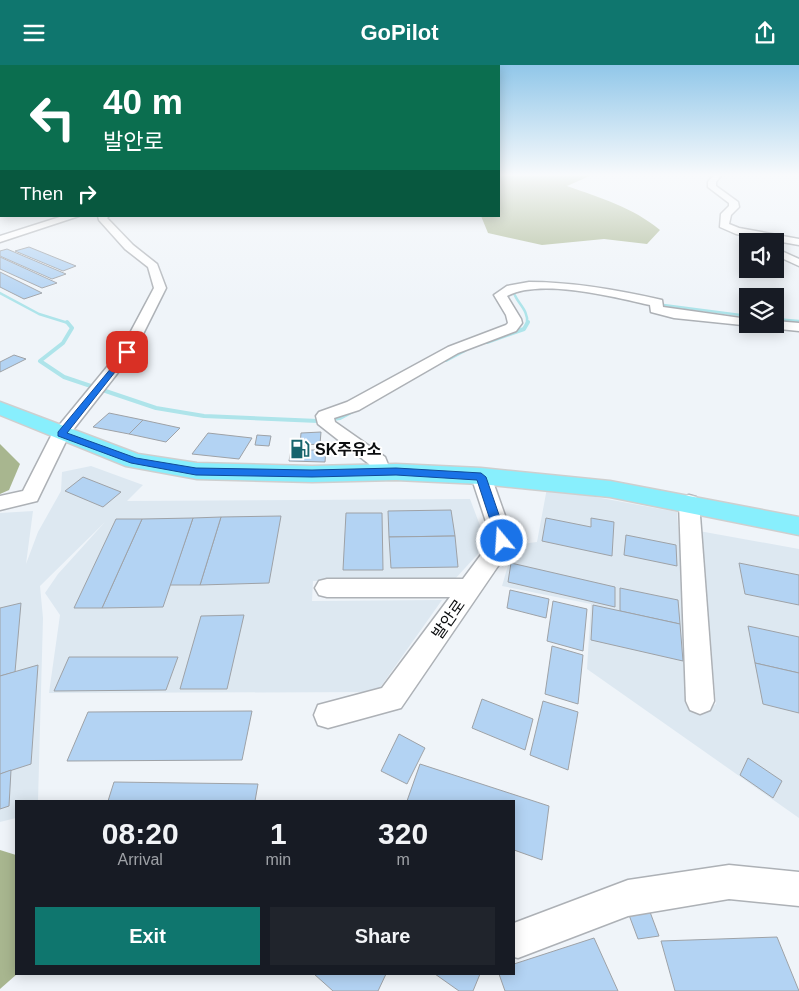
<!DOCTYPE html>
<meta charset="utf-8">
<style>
body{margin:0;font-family:Arial,"Noto Sans KR",sans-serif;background:#20242c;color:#f1f3f6;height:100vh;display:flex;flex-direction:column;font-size:19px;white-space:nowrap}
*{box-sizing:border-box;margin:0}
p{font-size:16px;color:#9ea1a6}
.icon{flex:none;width:28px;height:28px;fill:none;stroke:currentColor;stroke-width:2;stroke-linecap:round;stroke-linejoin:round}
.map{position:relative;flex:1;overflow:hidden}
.side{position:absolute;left:15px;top:735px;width:500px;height:175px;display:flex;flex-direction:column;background:#171b24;border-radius:0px;box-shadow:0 2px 12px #0003}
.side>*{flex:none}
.guide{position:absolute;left:0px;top:0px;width:500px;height:152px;box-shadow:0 2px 12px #0003;background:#0b6e4f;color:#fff;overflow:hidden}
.fabs{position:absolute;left:739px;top:168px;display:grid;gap:10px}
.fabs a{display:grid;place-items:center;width:45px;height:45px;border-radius:0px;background:#171b24;box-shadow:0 2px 12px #0003;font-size:25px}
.pin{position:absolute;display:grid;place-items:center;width:42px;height:42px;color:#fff;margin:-21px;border-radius:10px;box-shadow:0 2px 8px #0006}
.me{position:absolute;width:55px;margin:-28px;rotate:342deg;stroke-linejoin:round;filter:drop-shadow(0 0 4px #0008)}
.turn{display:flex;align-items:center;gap:18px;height:105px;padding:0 20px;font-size:22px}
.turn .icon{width:65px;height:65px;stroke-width:2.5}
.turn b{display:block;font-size:35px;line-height:42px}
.then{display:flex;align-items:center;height:48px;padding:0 20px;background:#0003;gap:10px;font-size:19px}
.eta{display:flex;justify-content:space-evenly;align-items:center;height:85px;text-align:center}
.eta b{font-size:30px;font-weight:700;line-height:35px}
.button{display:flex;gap:10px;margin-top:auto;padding:10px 20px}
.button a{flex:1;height:58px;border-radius:0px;background:#0f766e;color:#fff;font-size:20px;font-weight:700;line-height:58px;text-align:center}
.button a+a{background:#20242c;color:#f1f3f6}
header{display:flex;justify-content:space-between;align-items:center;height:65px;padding:0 20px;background:#0f766e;color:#fff;font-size:22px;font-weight:700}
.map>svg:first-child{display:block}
.built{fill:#dde8f1}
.forest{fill:#a8b68f}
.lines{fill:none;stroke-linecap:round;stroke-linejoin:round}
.stream-far1{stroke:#aee4ea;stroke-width:2.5}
.stream{stroke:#aee4ea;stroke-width:4}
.building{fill:#b3d3f3;stroke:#9ea2a7}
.minor-casing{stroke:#adb1b6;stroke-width:3}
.major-casing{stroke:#cecfcf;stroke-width:3}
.minor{fill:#fff;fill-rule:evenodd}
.major{fill:#88effd;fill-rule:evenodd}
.route{fill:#1a73e8;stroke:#114b97}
.labels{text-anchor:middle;stroke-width:4;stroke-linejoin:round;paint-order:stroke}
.poi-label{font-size:16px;font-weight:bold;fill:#0b0d0f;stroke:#fff;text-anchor:start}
.street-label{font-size:16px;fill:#0b0d0f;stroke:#fff}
</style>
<header><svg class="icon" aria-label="menu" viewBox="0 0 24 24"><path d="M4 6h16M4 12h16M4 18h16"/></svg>GoPilot<svg class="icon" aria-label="share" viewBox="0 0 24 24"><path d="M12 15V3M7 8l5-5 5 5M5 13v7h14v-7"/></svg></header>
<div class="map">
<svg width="799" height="926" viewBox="0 0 799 926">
<rect width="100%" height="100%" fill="#eff4f9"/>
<g class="built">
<polygon points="91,401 143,420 127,436 470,434 487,479 455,514 313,516 312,536 442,535 377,627 49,628 60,550 45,528 58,509 105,457 40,521 43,553 38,736 16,736 16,753 0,757 0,448 33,446 26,499 38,467 61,426 62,407"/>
<polygon points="547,423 677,447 690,633 704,645 716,639 699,466 799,484 799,753 587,604 591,539 502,521 514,480 537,477"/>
</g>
<g class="forest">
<path d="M499 109H594L567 121C601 133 632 142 660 165L647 179 604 174 542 180 488 168 481 151H499Z"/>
<polygon points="0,379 20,399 9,425 0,429"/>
<polygon points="0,785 16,790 17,909 0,924"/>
</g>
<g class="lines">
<g class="stream-far1">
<path d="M517 225H513C515 237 529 244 527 258"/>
<polyline points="0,228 39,249 68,258"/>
<polyline points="656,239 748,251"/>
<polyline points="775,254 799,256"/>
</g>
<g class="stream">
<polyline points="67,257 72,263 63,278 40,296 64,312 156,343 204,351 318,356 340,353 353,346"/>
<polyline points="487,277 524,264 528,257"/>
<polyline points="446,295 465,285"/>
</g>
</g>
<g class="building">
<polygon points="29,182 76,201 63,206 15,186"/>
<polygon points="7,184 66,209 52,214 0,191 0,186"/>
<polygon points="0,192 57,218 42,223 0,204"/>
<polygon points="0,207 42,228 24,234 0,222"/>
<polygon points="14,290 26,294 0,307 0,297"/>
<polygon points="109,348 143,355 129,369 93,362"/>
<polygon points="143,355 180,363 166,377 129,369"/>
<polygon points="321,367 320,379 300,380 301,368"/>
<polygon points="208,368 252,373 239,394 192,389"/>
<polygon points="257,370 271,371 269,381 255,380"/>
<polygon points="291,385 326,385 325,397 289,396"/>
<polygon points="83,412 121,427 103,442 65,426"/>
<polygon points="451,445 455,471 389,472 388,446"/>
<polygon points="346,448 382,448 383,505 343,505"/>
<polygon points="281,451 269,518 200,520 221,452"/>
<polygon points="221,452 200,520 170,520 193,453"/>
<polygon points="193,453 163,542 102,543 142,454"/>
<polygon points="546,453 591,462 591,453 614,457 612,491 542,476"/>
<polygon points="116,454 142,454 102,543 74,543"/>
<polygon points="626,470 676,480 677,501 624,490"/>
<polygon points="455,471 458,502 391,503 389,472"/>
<polygon points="511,498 615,522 615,542 508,517"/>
<polygon points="739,498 799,510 799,540 745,529"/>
<polygon points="620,523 678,535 680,559 620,546"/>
<polygon points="510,525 549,534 546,553 507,543"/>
<polygon points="553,536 587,544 583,586 547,576"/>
<polygon points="21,538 15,607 0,611 0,543"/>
<polygon points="593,540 680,559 683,596 591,575"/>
<polygon points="244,550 227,624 180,624 201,551"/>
<polygon points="748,561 799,572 799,608 755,598"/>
<polygon points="552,581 583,590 578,639 545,629"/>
<polygon points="69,592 178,592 166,625 54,626"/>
<polygon points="755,598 799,608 799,648 763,639"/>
<polygon points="38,600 31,699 0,709 0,611"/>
<polygon points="482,634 533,654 525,685 472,663"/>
<polygon points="543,636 578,647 568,705 530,690"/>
<polygon points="252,646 242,695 67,696 88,647"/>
<polygon points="399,669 425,683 407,719 381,706"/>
<polygon points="748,693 782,716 773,733 740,710"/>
<polygon points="420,699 549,741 542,795 514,785 514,736 407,736"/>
<polygon points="11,705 9,741 0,744 0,709"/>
<polygon points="114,717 258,719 255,736 108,736"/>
<polygon points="650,847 659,871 638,874 629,850"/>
<polygon points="777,872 799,926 675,926 661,876"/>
<polygon points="594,873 618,926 505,926 499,909 514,909 514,899"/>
<polygon points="314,909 386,909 378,926 333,926"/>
<polygon points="435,909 480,909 473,926 459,926"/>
</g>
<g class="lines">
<defs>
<g id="minor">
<polygon points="714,109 722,109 716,117 716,121 738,137 739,142 731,150 729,159 739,163 799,174 799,180 736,169 720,162 721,149 729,141 729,138 708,122 708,117"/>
<polygon points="63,151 79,151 0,177 0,171"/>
<polygon points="98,151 109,151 107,153 133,180 157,199 166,223 134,287 69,370 37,436 0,445 0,431 23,426 52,369 121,285 154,223 148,202 125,184 99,155"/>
<polygon points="775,183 799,194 799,201 775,190"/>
<path d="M529 217C574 217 618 225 662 235L663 242 748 254V259H775V256L799 258V266L674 253 651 247 650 240C614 232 540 213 507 231L521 254 522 258 516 266 458 288 359 345 334 353 335 357 385 392 391 407 388 411 381 413 374 411 369 399 318 359 316 351 319 347 347 337 448 282 506 260 508 258 506 250 494 230 507 221Z"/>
<polygon points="481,405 488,407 491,411 514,476 511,482 401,643 328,663 318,660 314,650 318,640 382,623 450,532 327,532 319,530 315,523 319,516 327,514 463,514 492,475 471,411 474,407"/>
<polygon points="689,430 696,432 699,437 714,636 710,645 700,649 690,645 686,636 679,437 682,432"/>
<polygon points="729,800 799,807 799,841 729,834 628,851 518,893 514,892 514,858 628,815"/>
</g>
<polygon id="major" points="0,337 138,389 197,398 312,401 396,399 481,403 610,416 799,452 799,470 610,432 481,419 396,415 312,417 197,414 126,401 0,350"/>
</defs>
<use href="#minor" class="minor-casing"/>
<use href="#major" class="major-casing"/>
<use href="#minor" class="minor"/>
<use href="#major" class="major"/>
</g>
<linearGradient id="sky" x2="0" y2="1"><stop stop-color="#91c7e9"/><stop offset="0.46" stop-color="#f8fafc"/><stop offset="1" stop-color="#f8fafc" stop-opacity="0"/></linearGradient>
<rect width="799" height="239" fill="url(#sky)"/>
<polygon class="route" points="127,284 130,285 130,288 67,368 136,393 196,403 312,405 396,403 481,408 486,412 508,476 502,481 497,476 477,415 396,410 312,412 196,410 131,398 58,371 58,367"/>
<defs>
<symbol id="fuel-bare" viewBox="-9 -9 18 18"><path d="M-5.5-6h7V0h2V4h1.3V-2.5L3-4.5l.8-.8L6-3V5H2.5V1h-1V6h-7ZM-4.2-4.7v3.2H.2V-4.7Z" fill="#17646c" stroke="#fff" stroke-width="2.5" paint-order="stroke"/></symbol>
</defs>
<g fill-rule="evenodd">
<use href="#fuel-bare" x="286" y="370" width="28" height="28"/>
</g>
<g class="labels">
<g class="poi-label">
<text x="315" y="390">SK주유소</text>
</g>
<g class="street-label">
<text transform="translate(448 554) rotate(-55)" y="6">발안로</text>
</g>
</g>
</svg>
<div class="fabs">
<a><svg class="icon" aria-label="sound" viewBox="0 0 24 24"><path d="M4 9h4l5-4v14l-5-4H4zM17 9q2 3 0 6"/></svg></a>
<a><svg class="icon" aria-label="layers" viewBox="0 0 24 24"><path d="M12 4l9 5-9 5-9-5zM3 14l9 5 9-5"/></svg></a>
</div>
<div class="pin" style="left:127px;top:287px;background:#d93025"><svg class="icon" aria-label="arrive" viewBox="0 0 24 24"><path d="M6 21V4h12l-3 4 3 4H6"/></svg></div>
<svg class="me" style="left:502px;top:476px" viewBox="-20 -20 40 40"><circle r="17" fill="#1a73e8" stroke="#fff" stroke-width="3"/><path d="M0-11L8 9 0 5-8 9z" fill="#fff"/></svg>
<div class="guide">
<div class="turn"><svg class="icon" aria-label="left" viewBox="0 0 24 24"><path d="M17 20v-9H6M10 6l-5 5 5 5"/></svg><div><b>40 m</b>발안로</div></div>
<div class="then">Then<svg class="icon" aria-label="right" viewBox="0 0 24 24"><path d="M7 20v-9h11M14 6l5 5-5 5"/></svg></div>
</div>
<section class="side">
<div class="eta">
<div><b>08:20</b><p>Arrival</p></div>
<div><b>1</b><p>min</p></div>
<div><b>320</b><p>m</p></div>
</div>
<div class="button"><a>Exit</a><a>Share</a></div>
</section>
</div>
